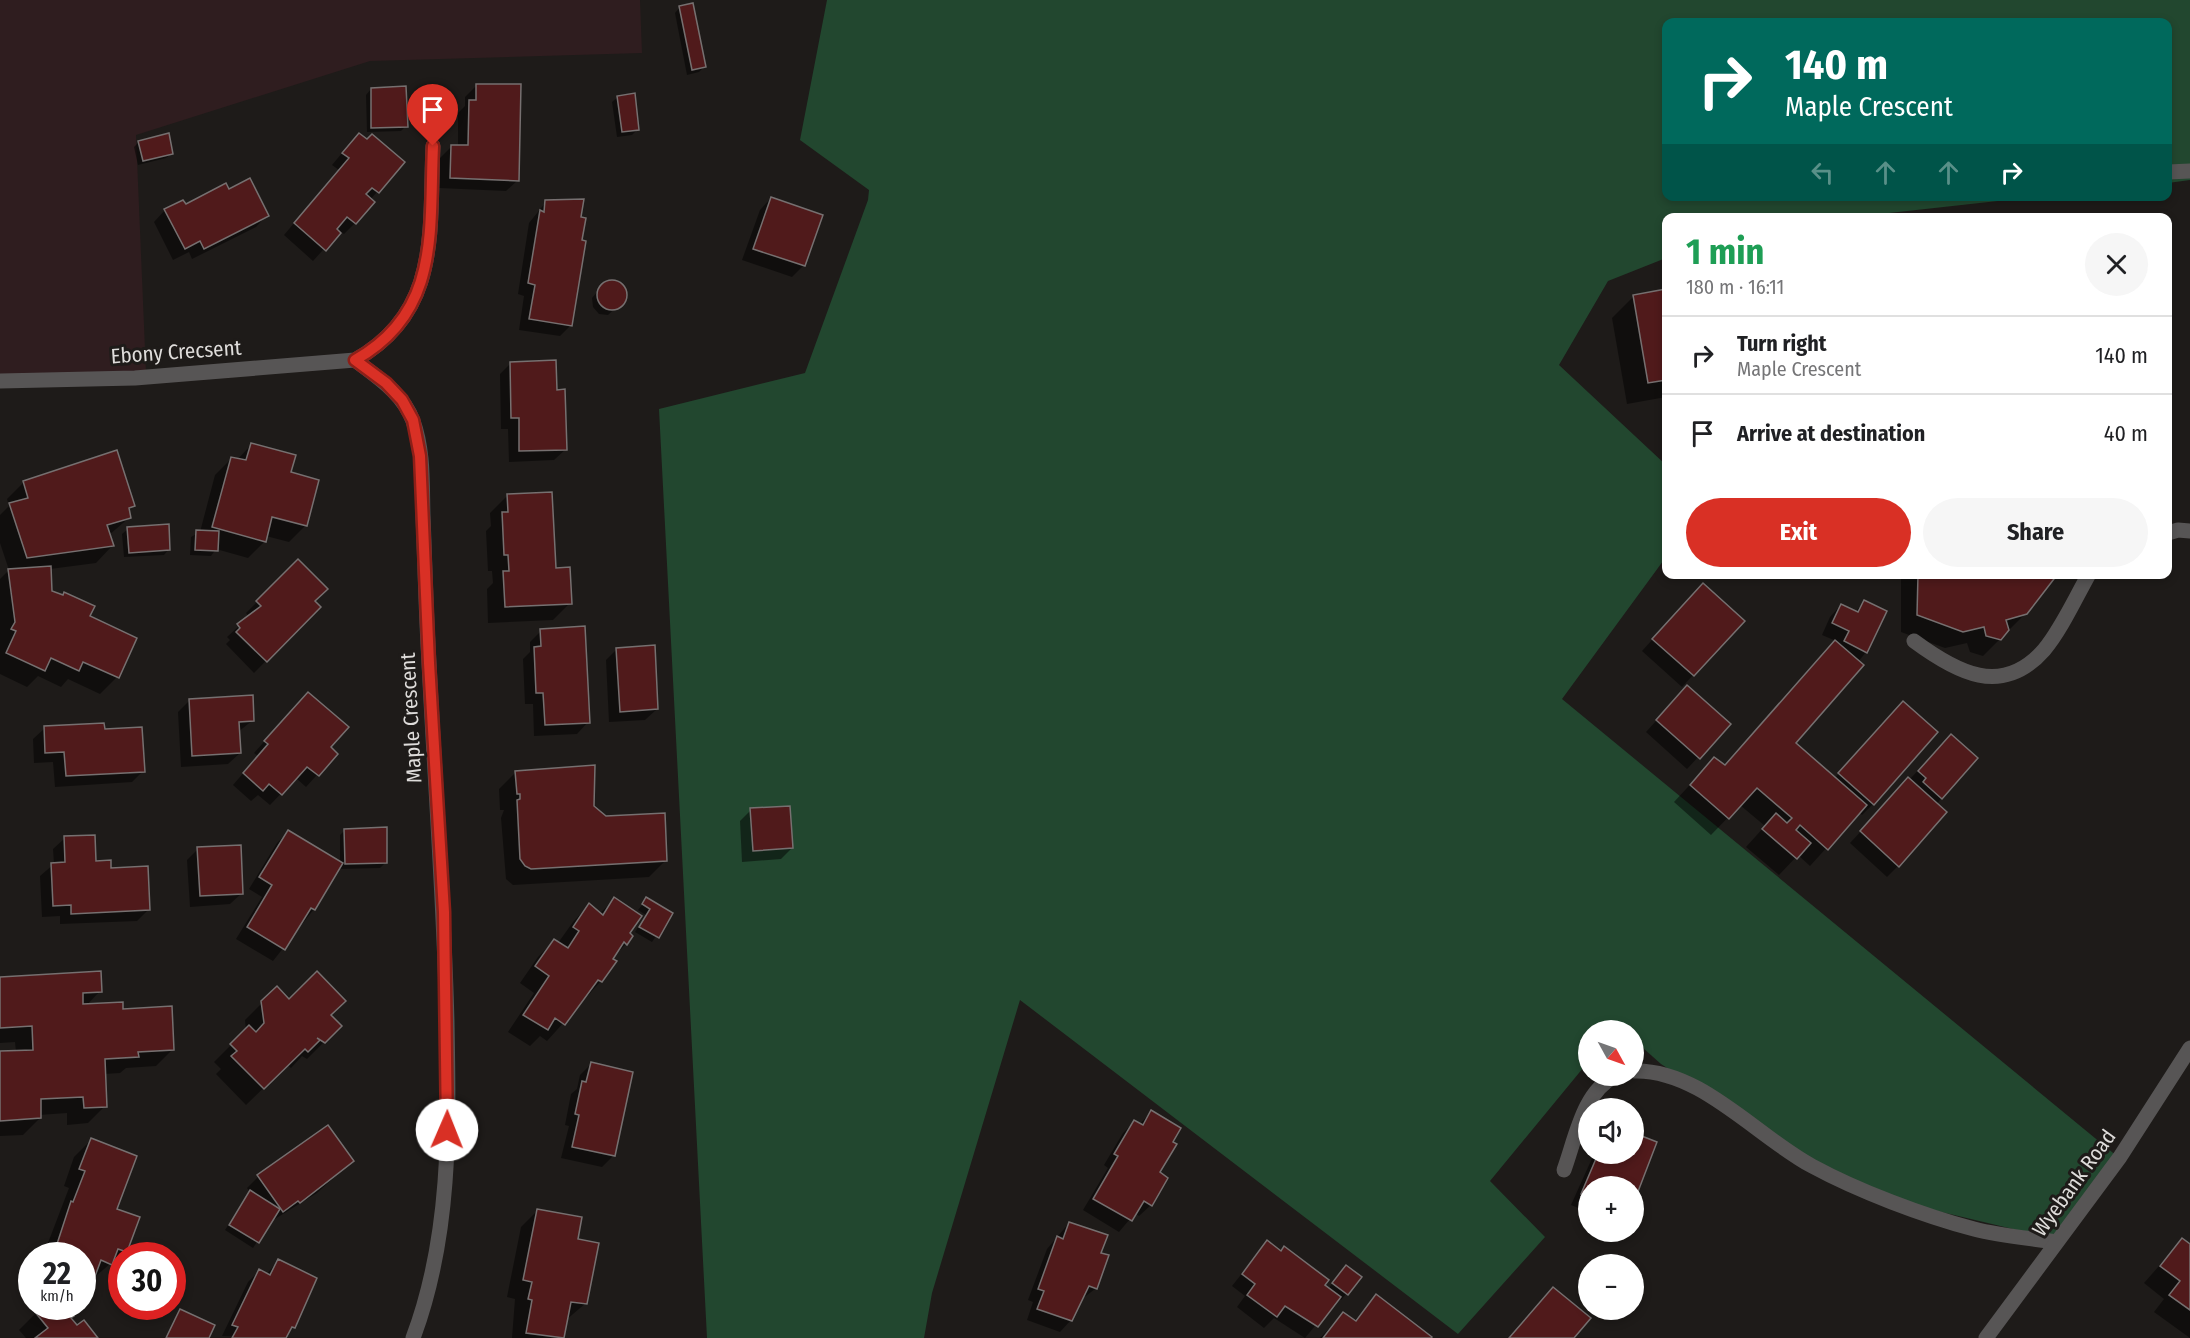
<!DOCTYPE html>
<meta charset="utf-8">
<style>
body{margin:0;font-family:"Fira Sans Condensed",sans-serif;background:#f6f6f6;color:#202124;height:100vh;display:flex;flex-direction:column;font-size:22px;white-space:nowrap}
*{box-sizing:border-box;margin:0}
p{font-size:20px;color:#757577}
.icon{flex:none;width:33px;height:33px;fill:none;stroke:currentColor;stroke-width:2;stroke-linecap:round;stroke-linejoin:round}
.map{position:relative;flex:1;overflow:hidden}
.drawer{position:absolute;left:1662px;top:213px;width:510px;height:366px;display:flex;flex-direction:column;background:#fff;border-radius:12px;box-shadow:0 3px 9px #0003}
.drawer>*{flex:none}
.guide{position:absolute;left:1662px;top:18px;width:510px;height:183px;border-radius:12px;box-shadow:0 3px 9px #0003;background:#00695c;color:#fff;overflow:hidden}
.needle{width:39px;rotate:130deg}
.fabs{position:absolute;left:1578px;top:1020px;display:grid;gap:12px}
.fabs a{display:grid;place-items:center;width:66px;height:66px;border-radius:50%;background:#fff;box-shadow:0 3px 9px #0003;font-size:30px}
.speed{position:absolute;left:18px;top:1242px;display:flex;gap:12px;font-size:30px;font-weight:700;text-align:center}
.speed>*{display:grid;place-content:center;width:78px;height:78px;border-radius:50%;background:#fff;box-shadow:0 3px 9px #0003;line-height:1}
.speed small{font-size:15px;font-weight:400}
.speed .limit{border:9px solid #d22;background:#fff;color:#111}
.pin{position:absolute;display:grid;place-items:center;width:51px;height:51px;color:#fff;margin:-62px -26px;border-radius:50% 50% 50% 0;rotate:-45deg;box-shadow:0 0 6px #0007}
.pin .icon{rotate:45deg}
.me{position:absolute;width:66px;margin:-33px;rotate:1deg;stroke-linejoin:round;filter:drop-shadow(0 0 4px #0008)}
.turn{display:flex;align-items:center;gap:21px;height:126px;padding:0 24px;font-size:27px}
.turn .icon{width:78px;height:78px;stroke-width:2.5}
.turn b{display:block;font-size:42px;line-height:51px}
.lanes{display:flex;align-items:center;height:57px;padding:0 24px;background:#0003;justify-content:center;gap:30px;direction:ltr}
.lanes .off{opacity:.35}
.round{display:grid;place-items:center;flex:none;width:63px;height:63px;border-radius:32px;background:#f6f6f6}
.overview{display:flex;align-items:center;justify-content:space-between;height:102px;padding:0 24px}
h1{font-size:36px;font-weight:700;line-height:45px;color:#1e9e55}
.button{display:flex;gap:12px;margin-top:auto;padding:12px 24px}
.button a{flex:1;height:69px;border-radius:36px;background:#d93025;color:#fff;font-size:24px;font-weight:700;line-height:69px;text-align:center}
.button a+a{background:#f6f6f6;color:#202124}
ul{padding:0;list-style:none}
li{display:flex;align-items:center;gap:18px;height:78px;padding:0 24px;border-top:2px solid #e0e0e0}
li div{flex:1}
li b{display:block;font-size:22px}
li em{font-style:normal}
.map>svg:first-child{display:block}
.education{fill:#2f1d1f}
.green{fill:#22472f}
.shadow{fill:#0007}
.building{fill:#501a1b;stroke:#767070;stroke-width:1.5}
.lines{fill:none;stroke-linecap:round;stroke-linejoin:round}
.service{stroke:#575555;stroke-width:15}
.minor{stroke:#575555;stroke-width:15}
.tertiary{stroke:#575555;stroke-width:15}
.route-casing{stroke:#8d1f18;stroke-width:15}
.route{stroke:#d93025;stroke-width:10}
.labels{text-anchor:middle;stroke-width:6;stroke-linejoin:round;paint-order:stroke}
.street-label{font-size:21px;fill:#dedcda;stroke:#1e1b19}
</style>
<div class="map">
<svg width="2190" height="1338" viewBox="0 0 2190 1338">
<rect width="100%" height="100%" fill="#1e1b19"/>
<polygon class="education" points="0,0 640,0 642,53 370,61 136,135 146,373 0,379"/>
<polygon class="green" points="827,0 2190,0 2190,180 2168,183 2168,22 1666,22 1666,196 2034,197 1853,217 1666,218 1666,258 1608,281 1559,365 1666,465 1666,557 1562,699 2118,1157 2055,1239 1912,1205 1808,1160 1661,1064 1634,1040 1634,1030 1622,1030 1618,1027 1615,1030 1588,1030 1588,1062 1490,1181 1545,1237 1458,1334 1020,1000 932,1293 924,1338 707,1338 659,409 805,373 868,200 869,190 800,140"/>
<g class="shadow">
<polygon points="680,7 704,67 699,72 687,75 675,13"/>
<polygon points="477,85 518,180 506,191 439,188 440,158 451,147 458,147 458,113 465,106 465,97"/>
<polygon points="371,89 406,126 401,131 367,132 366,95"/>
<polygon points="618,97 638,129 632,135 617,137 612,102"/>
<polygon points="139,142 172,153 166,158 138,165 134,147"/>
<polygon points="348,146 402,163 370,200 355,223 344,234 340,231 313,261 284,235 339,170 332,165"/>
<polygon points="229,191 267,215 256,227 192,259 189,252 173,260 154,222 165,210"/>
<polygon points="771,198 821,216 803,266 792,277 742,260 760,210"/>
<polygon points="546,202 571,325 560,336 519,330 524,296 518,294 529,223"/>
<polygon points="616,282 623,288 624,300 608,315 599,314 593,307 592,298 603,285"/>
<polygon points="1666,290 1666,397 1627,404 1612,318 1634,296"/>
<polygon points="511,363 555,391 566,449 554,460 509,462 508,429 501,429 500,374"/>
<polygon points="251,445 289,473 306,525 289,542 266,536 265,541 248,558 216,549 211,556 190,555 191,537 200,532 215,475 232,458 237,460"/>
<polygon points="24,482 133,506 128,511 130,517 109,535 112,546 96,563 50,569 51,592 88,617 135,638 117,677 100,694 68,679 61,687 38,676 27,687 0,674 0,579 9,570 0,543 0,515 9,506 7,499"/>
<polygon points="507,496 554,570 570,603 553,620 488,623 487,589 493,583 492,571 488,571 486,531 491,526 490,513"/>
<polygon points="128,529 169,549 164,555 124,557 122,534"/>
<polygon points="298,561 313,601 319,607 254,673 226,644 230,640 227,637 249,617 246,613"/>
<polygon points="1901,574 2055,574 2026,613 1983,656 1970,652 1967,643 1945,648 1901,632"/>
<polygon points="1692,596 1743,621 1682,687 1642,651"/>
<polygon points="1864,602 1866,652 1794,743 1834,779 1892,715 1873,804 1862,815 1859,812 1810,866 1798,855 1779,875 1746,847 1765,826 1740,805 1711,835 1674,802 1714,759 1723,766 1836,641 1822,635 1830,617 1841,605 1855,612"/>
<polygon points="541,631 588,722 577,734 534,736 533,704 525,704 523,659 530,652 530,642"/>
<polygon points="617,649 657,709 645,720 609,722 606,660"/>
<polygon points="1676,699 1729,724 1687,769 1646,732"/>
<polygon points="189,701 253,720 238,732 240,753 228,764 181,767 178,712"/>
<polygon points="297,705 336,754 306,787 296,778 270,805 258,795 251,801 233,785 258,756 254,753"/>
<polygon points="45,728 103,731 143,771 132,782 55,787 53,762 34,763 33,739"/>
<polygon points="1940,747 1941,798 1898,866 1887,877 1850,843"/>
<polygon points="516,772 593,807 666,860 649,877 513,885 506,879 501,818 504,810 500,810 499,789"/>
<polygon points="751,810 792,848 781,859 742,862 740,821"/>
<polygon points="345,830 386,862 380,868 338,869 314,909 273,961 236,939 262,897 249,889 277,843 288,832 340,863 340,835"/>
<polygon points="65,838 94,863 110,869 148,910 137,921 60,924 60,916 42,917 40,876 54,864 53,849"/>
<polygon points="198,849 242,893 230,904 190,907 187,860"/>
<polygon points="615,899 628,933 626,944 611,959 601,981 547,1041 540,1036 530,1046 508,1032 534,993 520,983 538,957 554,941 558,943 573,922 589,905 599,914"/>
<polygon points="647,899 671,914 652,942 635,932 646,915 638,910"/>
<polygon points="0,979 100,991 86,1006 121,1010 173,1049 156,1066 126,1068 120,1073 104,1074 105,1106 88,1123 67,1125 67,1113 39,1115 40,1118 23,1135 0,1136 0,1053 16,1052 15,1042 0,1043"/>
<polygon points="277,988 289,1001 329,1016 340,1026 307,1059 302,1056 291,1068 287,1065 246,1105 216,1074 221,1069 214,1062 246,1030 245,1020"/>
<polygon points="591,1064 631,1073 613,1156 602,1167 561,1158 569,1126 565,1125 571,1094 577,1089 580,1075"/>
<polygon points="1151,1112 1158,1173 1151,1205 1139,1216 1135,1213 1119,1232 1083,1210 1108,1168 1104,1165 1123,1133 1134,1122 1139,1125"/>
<polygon points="1634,1135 1655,1143 1634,1198 1634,1186 1588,1186 1588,1212 1571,1205 1594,1154 1634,1154"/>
<polygon points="91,1140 125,1251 82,1288 82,1256 43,1256 69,1188 64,1186 74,1157"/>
<polygon points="352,1161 317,1193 270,1222 253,1248 225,1230 250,1192 247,1188 258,1177"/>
<polygon points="538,1210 576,1240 586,1303 566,1320 563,1338 512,1338 515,1299 507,1297 521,1227"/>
<polygon points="1069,1223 1099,1254 1107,1256 1095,1289 1082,1299 1071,1320 1060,1332 1027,1320 1033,1302 1028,1300 1047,1249"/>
<polygon points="2182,1240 2190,1246 2190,1338 2154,1312 2164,1299 2144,1283"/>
<polygon points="1267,1242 1328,1289 1341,1272 1360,1278 1341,1300 1339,1297 1305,1338 1274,1318 1264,1328 1237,1307 1245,1296 1232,1286"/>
<polygon points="278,1261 293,1327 284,1338 222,1336 248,1282 259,1271 266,1275"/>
<polygon points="1377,1296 1429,1338 1320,1338 1343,1314 1354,1321"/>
<polygon points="181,1311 207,1338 165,1338"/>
<polygon points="36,1313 70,1318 76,1327 96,1338 26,1338 19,1330"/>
</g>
<g class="building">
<polygon points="693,3 706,67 692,70 679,6"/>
<polygon points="476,84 521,84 519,181 450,178 451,145 468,145 469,100 476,100"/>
<polygon points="406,86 408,127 371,128 371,88"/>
<polygon points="635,93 639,130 622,132 617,96"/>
<polygon points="169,133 173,154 143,161 138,141"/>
<polygon points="359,133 367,139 372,134 405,162 379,193 372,188 366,194 375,202 356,224 347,217 337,229 341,233 326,251 294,223 349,158 342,153"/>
<polygon points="250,178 269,216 204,249 200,241 185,249 164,209 183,200 186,204 226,183 229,189"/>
<polygon points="771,197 823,215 805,266 753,249"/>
<polygon points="584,199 581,217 586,218 582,240 586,241 572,326 529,319 535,285 528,283 540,210 544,212 545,200"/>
<circle cx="612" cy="295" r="15"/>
<polygon points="1666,289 1666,380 1648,383 1633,295"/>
<polygon points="556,360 557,390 565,389 567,450 519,451 519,418 511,418 510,362"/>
<polygon points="251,443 296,455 291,472 319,480 307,526 272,517 266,542 212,527 231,457 246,460"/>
<polygon points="117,450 135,506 129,508 131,518 107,525 114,546 27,558 9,503 28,498 23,481"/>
<polygon points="552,492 556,568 570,567 572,604 505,607 503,571 509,571 508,555 504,555 502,512 508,512 507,494"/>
<polygon points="169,524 170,550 129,553 127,527"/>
<polygon points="196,530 219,531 218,551 195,550"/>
<polygon points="298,559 328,589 315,601 321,607 267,662 236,632 240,628 237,624 261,606 256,601"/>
<polygon points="51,566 52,591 63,595 64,592 95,606 90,616 137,638 119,678 83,662 79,671 51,658 45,671 6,653 16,631 11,629 15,622 8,569"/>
<polygon points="1918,574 2056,574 2057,575 2027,614 2006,620 2009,630 2001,640 1986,636 1984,627 1963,632 1917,615"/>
<polygon points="1703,583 1745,621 1694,676 1652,639"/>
<polygon points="1864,600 1887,611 1867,653 1844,641 1849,631 1832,623 1841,604 1858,612"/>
<polygon points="585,626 590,723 545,725 543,693 536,693 534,647 541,646 540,629"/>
<polygon points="1835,640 1864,665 1796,743 1867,805 1828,850 1800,825 1796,830 1811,843 1797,859 1762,829 1776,813 1787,823 1792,818 1757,788 1729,819 1690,785 1714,757 1725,765"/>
<polygon points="655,645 658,709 620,712 616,648"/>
<polygon points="1687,685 1731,724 1700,759 1656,720"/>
<polygon points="308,692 349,727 331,747 338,754 319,776 307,767 282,795 269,784 263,791 243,773 268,744 264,741"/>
<polygon points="253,695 254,721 239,722 241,753 192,756 189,699"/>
<polygon points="1903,701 1938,732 1874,805 1838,773"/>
<polygon points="104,723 105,729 142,727 145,772 66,776 64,752 45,753 44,726"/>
<polygon points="1951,734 1978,758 1942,799 1923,782 1926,778 1918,771"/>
<polygon points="595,765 594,806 606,816 665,813 667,861 531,869 525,866 520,859 517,800 520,799 520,794 517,794 515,771"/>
<polygon points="1908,777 1947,812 1899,867 1860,831"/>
<polygon points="790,806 793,848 753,851 750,808"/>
<polygon points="387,827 387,863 345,864 344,829"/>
<polygon points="288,830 343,863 315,910 311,908 285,950 247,927 272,885 259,877"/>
<polygon points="95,835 96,861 111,860 111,868 148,866 150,910 71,914 71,905 53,906 51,863 65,862 64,836"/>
<polygon points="241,845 243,894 200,896 197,847"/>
<polygon points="614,897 642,916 630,933 633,936 627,945 624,942 613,959 617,961 602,982 598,980 565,1025 555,1018 548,1030 523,1015 549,976 535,966 554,939 568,948 579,931 573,927 589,903 603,915"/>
<polygon points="646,897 673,913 659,938 639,927 650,909 642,904"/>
<polygon points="101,971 102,992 83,993 83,1004 123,1002 123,1009 172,1006 174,1050 138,1052 139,1057 105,1059 107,1107 84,1108 83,1097 41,1099 41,1118 0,1121 0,1051 33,1050 32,1026 0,1028 0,977"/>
<polygon points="317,971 346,1001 331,1015 342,1026 325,1043 317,1038 320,1040 308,1052 305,1049 264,1089 231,1056 237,1051 230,1044 249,1025 256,1032 264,1023 261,1001 277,986 289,999"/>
<polygon points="591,1062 633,1072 615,1156 572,1147 579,1115 575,1114 582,1081 586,1082"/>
<polygon points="1151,1110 1181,1128 1173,1142 1177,1144 1160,1172 1168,1178 1152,1206 1144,1201 1132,1221 1093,1199 1118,1156 1114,1154 1134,1120 1143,1125"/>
<polygon points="328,1125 354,1161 300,1203 298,1201 283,1212 257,1175"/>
<polygon points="1634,1133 1657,1142 1634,1202 1634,1186 1588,1186 1588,1196 1581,1194 1598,1154 1634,1154"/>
<polygon points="91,1138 137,1156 117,1209 140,1217 127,1252 118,1249 112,1265 101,1260 94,1279 82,1275 82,1256 58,1256 61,1245 57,1244 71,1201 73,1202 85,1171 79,1169"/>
<polygon points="250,1190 280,1209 259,1243 229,1225"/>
<polygon points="537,1209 582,1217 578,1239 599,1243 587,1304 571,1302 564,1338 526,1333 532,1300 528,1299 532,1282 523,1280"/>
<polygon points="1069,1222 1108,1235 1101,1253 1109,1255 1097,1289 1089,1286 1072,1321 1037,1309 1044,1291 1038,1289 1057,1236 1063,1239"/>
<polygon points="2182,1238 2190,1244 2190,1310 2169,1295 2180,1281 2160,1266"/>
<polygon points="1267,1240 1281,1251 1284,1246 1329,1280 1325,1285 1341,1297 1318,1327 1285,1306 1277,1317 1247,1295 1255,1284 1242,1274"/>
<polygon points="278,1259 317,1278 295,1328 292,1327 286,1338 232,1338 238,1327 232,1325 259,1269 270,1275"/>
<polygon points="1346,1265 1362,1277 1348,1295 1332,1283"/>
<polygon points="1553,1287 1591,1318 1574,1338 1509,1338"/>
<polygon points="1376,1294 1432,1337 1431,1338 1323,1338 1343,1312 1356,1321"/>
<polygon points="42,1306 67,1306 74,1316 71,1318 77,1325 84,1320 98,1338 35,1338 48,1328 35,1312"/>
<polygon points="180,1309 215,1325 209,1338 166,1338"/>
</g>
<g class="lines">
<g class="service">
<polyline points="2168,533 2178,530 2190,531"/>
<path d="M1914 641C1956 672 2002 698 2044 650 2061 630 2076 597 2089 574"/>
<path d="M1634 1071C1700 1069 1756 1136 1812 1166 1858 1191 1924 1216 1974 1229 2000 1236 2029 1238 2056 1242"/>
<path d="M1564 1170C1576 1137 1583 1092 1615 1076"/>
</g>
<g class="minor">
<polyline points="2168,172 2190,171"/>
<path d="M355 360C377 377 403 393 413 421 424 451 422 485 423 516 425 565 426 614 429 663 435 783 444 903 447 1023 449 1129 451 1237 413 1338"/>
<path d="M0 381 135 378 355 360C441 312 429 231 433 146"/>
</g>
<polyline class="tertiary" points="1986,1338 2120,1157 2190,1048"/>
</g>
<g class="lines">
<defs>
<path id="route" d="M433 146C429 231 441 312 355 360L386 383 402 400 413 420 420 456 429 663 444 912 447 1130"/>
</defs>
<use href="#route" class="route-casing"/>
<use href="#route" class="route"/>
</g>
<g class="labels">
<g class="street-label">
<text transform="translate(176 352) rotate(-4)" y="7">Ebony Crecsent</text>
<text transform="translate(411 718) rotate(-93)" y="7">Maple Crescent</text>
<text transform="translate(2074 1183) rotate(-54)" y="7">Wyebank Road</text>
</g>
</g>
</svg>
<div class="fabs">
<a><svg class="needle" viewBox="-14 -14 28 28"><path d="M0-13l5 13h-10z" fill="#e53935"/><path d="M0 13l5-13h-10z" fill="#757577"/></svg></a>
<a><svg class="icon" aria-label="sound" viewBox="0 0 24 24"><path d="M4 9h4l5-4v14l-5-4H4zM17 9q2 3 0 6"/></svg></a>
<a>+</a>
<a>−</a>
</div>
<div class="speed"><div>22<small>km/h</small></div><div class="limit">30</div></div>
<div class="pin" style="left:433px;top:146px;background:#d93025"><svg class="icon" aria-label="arrive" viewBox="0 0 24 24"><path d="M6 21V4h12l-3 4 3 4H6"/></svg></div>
<svg class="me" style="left:447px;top:1130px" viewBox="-20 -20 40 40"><circle r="19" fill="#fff"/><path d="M0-13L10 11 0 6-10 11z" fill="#d93025"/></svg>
<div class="guide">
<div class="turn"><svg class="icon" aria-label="right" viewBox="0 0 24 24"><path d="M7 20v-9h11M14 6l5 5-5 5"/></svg><div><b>140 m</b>Maple Crescent</div></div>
<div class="lanes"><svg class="icon off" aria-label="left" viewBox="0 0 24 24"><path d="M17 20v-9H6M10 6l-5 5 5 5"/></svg><svg class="icon off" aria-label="ahead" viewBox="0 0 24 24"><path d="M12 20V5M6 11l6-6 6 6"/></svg><svg class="icon off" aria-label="ahead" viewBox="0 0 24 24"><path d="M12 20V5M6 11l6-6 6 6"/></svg><svg class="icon" aria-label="right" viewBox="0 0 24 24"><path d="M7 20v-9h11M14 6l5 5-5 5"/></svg></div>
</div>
<section class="drawer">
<div class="overview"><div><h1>1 min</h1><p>180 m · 16:11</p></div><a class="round"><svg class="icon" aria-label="close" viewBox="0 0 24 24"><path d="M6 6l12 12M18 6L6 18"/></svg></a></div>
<ul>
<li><svg class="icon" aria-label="right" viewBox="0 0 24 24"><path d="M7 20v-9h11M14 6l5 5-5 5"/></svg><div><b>Turn right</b><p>Maple Crescent</p></div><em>140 m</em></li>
<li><svg class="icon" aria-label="arrive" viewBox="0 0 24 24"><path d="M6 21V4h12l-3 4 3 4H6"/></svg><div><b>Arrive at destination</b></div><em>40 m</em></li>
</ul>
<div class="button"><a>Exit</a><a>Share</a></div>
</section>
</div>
